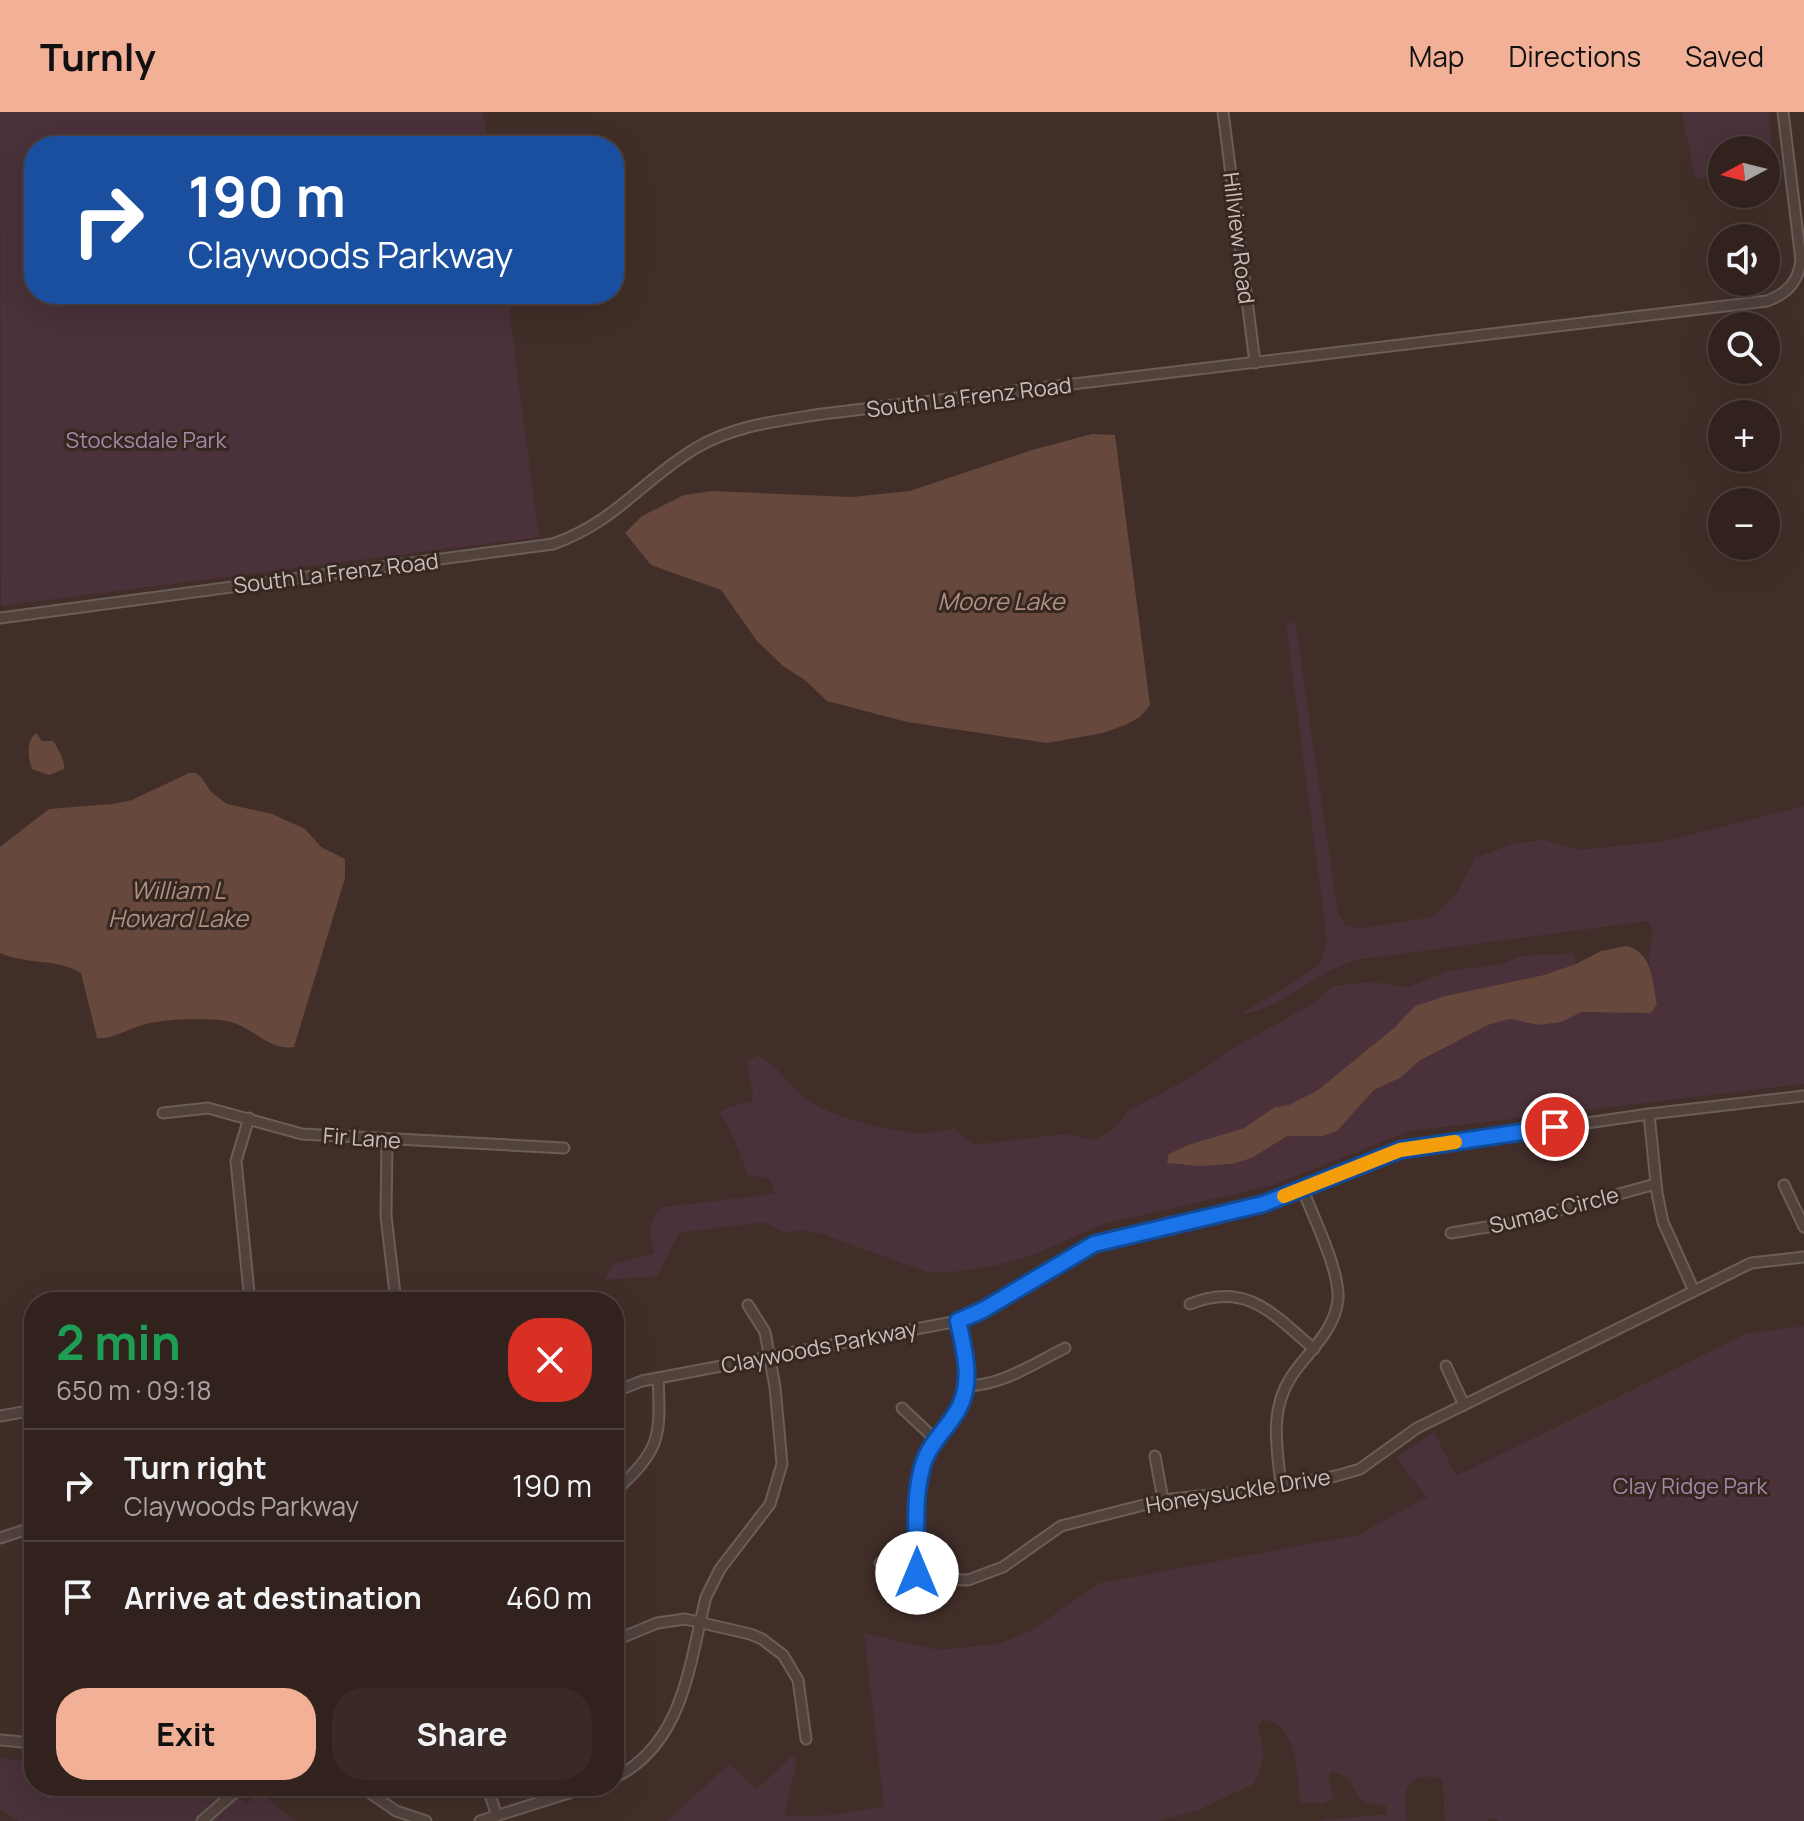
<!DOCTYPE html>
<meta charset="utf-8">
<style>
body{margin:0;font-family:Manrope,sans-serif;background:#392a27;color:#f1f3f6;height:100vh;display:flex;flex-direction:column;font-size:30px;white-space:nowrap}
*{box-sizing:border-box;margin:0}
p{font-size:26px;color:#a8a4a4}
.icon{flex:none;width:44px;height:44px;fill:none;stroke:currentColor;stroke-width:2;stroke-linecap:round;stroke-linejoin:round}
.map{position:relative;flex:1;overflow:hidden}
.drawer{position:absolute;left:24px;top:1180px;width:600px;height:504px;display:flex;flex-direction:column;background:#31221e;border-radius:32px;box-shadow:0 8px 32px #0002,0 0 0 2px #4c3f3c}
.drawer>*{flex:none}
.hud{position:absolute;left:24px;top:24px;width:600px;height:168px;border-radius:32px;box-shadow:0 8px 32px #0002,0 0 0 2px #4c3f3c;background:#1a4fa0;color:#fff;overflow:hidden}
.needle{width:52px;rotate:263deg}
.controls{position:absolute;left:1708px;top:24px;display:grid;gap:16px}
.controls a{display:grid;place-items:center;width:72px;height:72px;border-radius:50%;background:#31221e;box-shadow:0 8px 32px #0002,0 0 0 2px #4c3f3c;font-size:40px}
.pin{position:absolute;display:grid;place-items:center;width:68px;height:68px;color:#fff;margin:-34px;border:4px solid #fff;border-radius:50%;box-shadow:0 2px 8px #0007}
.me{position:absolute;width:88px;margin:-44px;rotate:0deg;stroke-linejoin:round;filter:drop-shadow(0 0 6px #0008)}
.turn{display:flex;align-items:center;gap:28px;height:168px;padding:0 32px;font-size:36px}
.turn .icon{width:104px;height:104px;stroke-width:2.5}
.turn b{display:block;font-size:56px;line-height:68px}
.round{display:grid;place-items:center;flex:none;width:84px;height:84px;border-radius:32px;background:#392a27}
.head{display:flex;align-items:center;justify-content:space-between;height:136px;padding:0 32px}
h1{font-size:48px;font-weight:700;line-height:60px;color:#1e9e55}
.action{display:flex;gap:16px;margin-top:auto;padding:16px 32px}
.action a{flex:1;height:92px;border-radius:32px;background:#f2b197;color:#111;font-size:32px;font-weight:700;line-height:92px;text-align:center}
.action a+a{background:#392a27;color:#f1f3f6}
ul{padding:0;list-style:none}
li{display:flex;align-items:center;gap:24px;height:112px;padding:0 32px;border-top:2px solid #4c3f3c}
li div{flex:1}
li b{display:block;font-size:30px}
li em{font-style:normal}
header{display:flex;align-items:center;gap:48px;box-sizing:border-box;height:112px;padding:0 40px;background:#f2b197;color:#111}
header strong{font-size:38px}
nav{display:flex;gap:44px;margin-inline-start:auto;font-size:28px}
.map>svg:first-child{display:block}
.green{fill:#4a313a}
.water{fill:#67483d}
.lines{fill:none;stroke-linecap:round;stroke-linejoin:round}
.minor-casing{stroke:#6b5d57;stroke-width:13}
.minor{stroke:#51423c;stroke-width:9}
.route-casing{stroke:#114b97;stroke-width:20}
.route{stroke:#1a73e8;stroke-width:14}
.slow{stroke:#f59e0b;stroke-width:14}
.labels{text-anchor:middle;stroke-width:6;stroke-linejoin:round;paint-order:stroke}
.street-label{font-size:22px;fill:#cbbeb9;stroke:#362721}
.park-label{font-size:22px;fill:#a687a9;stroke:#362721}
.water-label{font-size:24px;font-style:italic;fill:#b08e83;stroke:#362721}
</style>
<header>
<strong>Turnly</strong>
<nav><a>Map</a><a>Directions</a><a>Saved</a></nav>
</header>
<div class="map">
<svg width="1804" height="1709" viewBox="0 0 1804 1709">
<rect width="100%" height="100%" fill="#412e28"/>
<g class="green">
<polygon points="0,0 483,0 488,34 34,34 34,182 507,182 539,425 1,494"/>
<polygon points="1682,0 1769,0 1774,55 1766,57 1766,38 1722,38 1722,63 1695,67"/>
<path d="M1295 508 1338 802 1346 814 1362 816 1433 805 1456 783 1475 746 1515 731 1545 728 1578 738 1665 729 1804 694V972L1410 1019 1270 1074 1103 1112 1033 1143 994 1154 952 1160H927L819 1121 801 1118 786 1121 763 1110 679 1121 657 1164 605 1168 613 1152 654 1141C650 1121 646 1108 664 1095L775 1082 770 1067 748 1063 729 1015 719 1000 731 994 752 990C755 975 747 964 748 949L757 943C776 951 787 971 803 985 824 1003 899 1023 928 1021 936 1021 945 1018 953 1016L973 1033 1065 1022 1093 1028 1113 1017 1128 999 1190 966 1230 938 1319 888 1332 874 1372 870 1408 875 1448 859 1502 852 1520 844 1573 841 1576 852 1544 863 1445 884 1415 894 1395 915 1318 978 1289 993 1275 995 1244 1016 1188 1033 1232 1052 1252 1046 1287 1024H1323L1337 1019 1374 978 1400 966 1419 949 1488 913 1510 907 1539 913 1561 910 1582 900 1606 899 1636 902 1657 892 1648 846 1653 821 1648 809 1355 848C1312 862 1282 897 1239 903L1308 861 1321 850 1327 828 1286 513Z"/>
<path d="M1804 1214V1709H1499L1490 1705 1488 1709H1446C1442 1695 1446 1679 1441 1666 1403 1660 1403 1678 1407 1709H1314L1388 1702 1385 1693C1379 1692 1370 1692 1365 1690 1349 1682 1360 1665 1331 1660L1328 1665 1334 1685 1324 1691H1300C1297 1665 1298 1612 1264 1608L1258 1614 1264 1643 1254 1672 1198 1698 1160 1709H667L729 1652 757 1677 792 1644 797 1648 784 1704 832 1703 884 1694 864 1521 938 1538 997 1532 1030 1519 1100 1471 1358 1423 1427 1385 1396 1346 1434 1320 1456 1364 1748 1221Z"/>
<polygon points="0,1645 21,1649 34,1648 34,1674 229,1674 246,1692 259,1680 296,1709 19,1709 0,1698"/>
</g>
<g class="water">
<polygon points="1092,322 1115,323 1150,593 1140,605 1125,613 1103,621 1047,631 907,610 827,589 805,568 783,554 757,529 721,478 651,453 625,421 642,404 684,383 712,379 852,385 910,379 1032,338"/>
<path d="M36 621 42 629H53C58 636 65 649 64 657L49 663 32 657C28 647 26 629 36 621Z"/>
<path d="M189 661H196L202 666 211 680 227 692 272 702 305 717 321 735 345 747V766L294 935C265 939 251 910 219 908 197 906 173 907 150 911 132 914 114 928 97 926L81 861C56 846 27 853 0 841V735L49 697 113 692 132 688Z"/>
<path d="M1627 834C1653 841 1652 868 1657 892L1651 901 1582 900 1561 910 1539 913 1510 907 1488 913 1419 949 1400 966 1374 978 1337 1019 1323 1024H1287L1252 1046 1232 1052 1198 1054 1167 1051 1169 1042 1188 1033 1244 1016 1275 995 1289 993 1318 978 1395 915 1415 894 1445 884 1544 863 1576 852 1601 839Z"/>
</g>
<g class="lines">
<defs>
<g id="minor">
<polyline points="1223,0 1255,251"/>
<path d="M0 506 553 432C616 410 642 368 696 336 735 313 778 309 822 302L1767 189C1788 181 1798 170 1801 148L1783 0"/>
<polyline points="163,1001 208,996 302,1022 564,1036"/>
<polyline points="1649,1002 1657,1081 1663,1110 1694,1179"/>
<polyline points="249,1006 236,1049 250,1190"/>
<polyline points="387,1028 386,1104 396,1190"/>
<polyline points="1784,1073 1804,1115"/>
<polyline points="1451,1121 1511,1111 1656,1072"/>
<polyline points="70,1187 70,1190"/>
<path d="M1190 1192C1247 1169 1273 1202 1314 1237"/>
<polyline points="1446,1254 1464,1293"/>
<path d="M967 1274C1003 1273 1033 1252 1065 1236"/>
<polyline points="614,1280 642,1269 958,1209 983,1198 1094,1132 1263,1092 1400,1038 1649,1002 1804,984"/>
<polyline points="902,1296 935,1327"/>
<polyline points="0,1304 34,1298"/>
<polyline points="1155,1344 1163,1388"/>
<path d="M1281 1373C1277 1336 1269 1299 1291 1265 1307 1240 1335 1220 1338 1187 1340 1159 1313 1104 1302 1076"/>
<path d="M614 1380C660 1338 661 1327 658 1266"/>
<polyline points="0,1426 34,1415"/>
<polyline points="880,1451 943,1467 968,1468 1003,1455 1061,1414 1163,1388 1255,1378 1336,1364 1360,1357 1417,1316 1751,1151 1804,1145"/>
<path d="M917 1461C917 1427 913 1389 922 1356 927 1335 943 1321 954 1304 975 1274 964 1242 958 1209"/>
<polyline points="614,1529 657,1511 685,1507 750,1522 762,1527 783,1543 798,1568 806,1627"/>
<polyline points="0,1628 34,1631"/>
<path d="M614 1666C684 1632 689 1552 706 1485L720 1457 770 1392 782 1352 775 1275 765 1220 748 1193"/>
<polyline points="360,1674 396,1699 426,1709"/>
<polyline points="487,1674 497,1704"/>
<polyline points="202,1709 242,1674"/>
<polyline points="480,1709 591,1674"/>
</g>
</defs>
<use href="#minor" class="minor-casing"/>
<use href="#minor" class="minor"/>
</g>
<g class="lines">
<defs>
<path id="route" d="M917 1461C917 1427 913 1389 922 1356 927 1335 943 1321 954 1304 975 1274 965 1242 958 1209L983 1198 1094 1132 1263 1092 1400 1038 1555 1015"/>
</defs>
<use href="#route" class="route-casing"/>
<use href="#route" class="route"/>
<polyline class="slow" points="1284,1084 1400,1038 1455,1030"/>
</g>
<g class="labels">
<g class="street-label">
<text transform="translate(1239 126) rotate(83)" y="8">Hillview Road</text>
<text transform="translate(969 285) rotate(-7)" y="8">South La Frenz Road</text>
<text transform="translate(336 461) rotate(-7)" y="8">South La Frenz Road</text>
<text transform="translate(362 1026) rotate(4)" y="8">Fir Lane</text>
<text transform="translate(1554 1098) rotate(-14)" y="8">Sumac Circle</text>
<text transform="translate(819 1235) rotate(-11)" y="8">Claywoods Parkway</text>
<text transform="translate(1238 1379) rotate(-9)" y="8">Honeysuckle Drive</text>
</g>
<g class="park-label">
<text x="146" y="336">Stocksdale Park</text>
<text x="1690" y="1382">Clay Ridge Park</text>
</g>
<g class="water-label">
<text x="1001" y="498">Moore Lake</text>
<text x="178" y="787">William L<tspan x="178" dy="28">Howard Lake</tspan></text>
</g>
</g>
</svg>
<div class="controls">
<a><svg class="needle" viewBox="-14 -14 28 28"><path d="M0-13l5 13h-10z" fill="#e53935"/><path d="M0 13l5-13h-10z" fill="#a8a4a4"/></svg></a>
<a><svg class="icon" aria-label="sound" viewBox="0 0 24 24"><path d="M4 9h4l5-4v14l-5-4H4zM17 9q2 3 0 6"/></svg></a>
<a><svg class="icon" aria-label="search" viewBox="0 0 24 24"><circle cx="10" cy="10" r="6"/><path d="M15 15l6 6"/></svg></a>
<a>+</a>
<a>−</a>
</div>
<div class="pin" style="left:1555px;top:1015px;background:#d93025"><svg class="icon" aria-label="arrive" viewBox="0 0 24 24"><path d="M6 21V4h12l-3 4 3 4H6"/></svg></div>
<svg class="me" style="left:917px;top:1461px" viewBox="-20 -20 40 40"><circle r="19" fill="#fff"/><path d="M0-13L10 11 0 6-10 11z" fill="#1a73e8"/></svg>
<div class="hud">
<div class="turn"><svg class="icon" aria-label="right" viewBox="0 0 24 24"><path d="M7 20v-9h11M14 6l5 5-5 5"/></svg><div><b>190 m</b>Claywoods Parkway</div></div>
</div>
<section class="drawer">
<div class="head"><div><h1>2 min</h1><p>650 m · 09:18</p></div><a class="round" style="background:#d93025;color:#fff"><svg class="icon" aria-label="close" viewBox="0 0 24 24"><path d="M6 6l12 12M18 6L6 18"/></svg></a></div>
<ul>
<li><svg class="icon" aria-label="right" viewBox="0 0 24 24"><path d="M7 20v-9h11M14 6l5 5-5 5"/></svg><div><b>Turn right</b><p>Claywoods Parkway</p></div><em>190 m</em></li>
<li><svg class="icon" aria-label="arrive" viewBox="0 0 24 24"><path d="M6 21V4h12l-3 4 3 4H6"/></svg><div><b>Arrive at destination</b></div><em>460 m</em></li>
</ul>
<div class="action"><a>Exit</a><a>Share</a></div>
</section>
</div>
